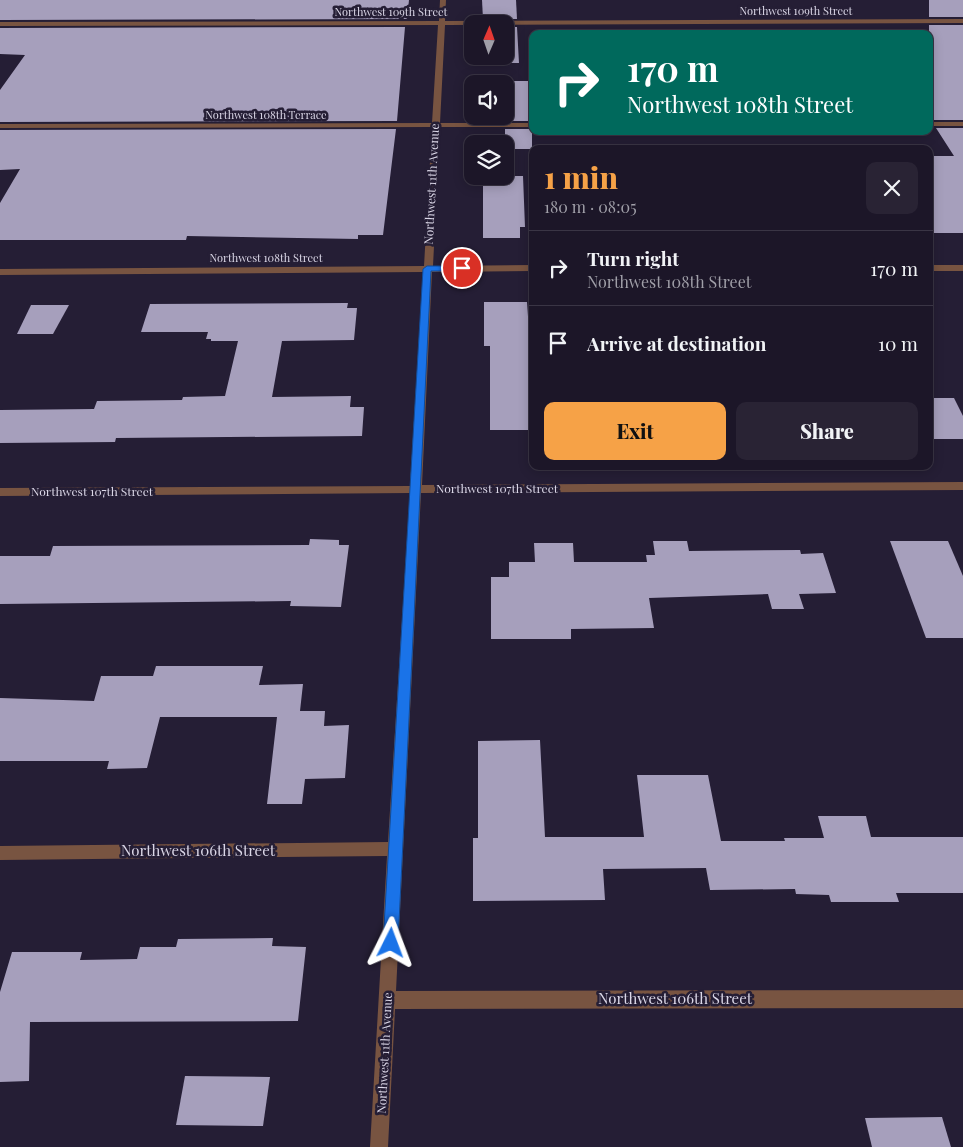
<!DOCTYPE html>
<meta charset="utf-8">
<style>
body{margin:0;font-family:"Playfair Display",serif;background:#292334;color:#f1f3f6;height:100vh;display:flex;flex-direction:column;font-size:19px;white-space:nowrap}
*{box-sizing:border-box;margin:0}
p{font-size:16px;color:#a09fa8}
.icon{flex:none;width:28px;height:28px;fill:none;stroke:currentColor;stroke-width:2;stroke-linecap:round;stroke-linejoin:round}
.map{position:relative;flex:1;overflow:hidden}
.drawer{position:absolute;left:529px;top:145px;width:404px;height:325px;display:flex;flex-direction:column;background:#1c1628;border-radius:10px;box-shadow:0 2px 12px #0003,0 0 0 1px #3a3545}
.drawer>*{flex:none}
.hud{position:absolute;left:529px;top:30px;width:404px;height:105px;border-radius:10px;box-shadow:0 2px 12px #0003,0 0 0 1px #3a3545;background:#00695c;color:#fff;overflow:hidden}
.needle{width:32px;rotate:2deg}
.controls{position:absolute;left:464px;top:15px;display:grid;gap:10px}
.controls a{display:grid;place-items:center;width:50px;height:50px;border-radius:10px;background:#1c1628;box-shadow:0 2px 12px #0003,0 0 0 1px #3a3545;font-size:25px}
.pin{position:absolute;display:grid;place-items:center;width:42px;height:42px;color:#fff;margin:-21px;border:2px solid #fff;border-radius:50%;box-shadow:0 1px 5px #0007}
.me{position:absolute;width:55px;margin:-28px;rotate:3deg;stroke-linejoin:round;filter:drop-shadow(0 0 4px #0008)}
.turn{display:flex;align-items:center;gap:18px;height:105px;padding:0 15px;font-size:22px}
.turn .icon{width:65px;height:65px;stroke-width:2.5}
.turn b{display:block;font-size:35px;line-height:42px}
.round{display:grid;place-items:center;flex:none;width:52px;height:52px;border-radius:10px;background:#292334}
.overview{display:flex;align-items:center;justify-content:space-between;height:85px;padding:0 15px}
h1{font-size:30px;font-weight:800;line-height:38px;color:#f6a247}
.primary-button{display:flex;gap:10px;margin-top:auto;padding:10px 15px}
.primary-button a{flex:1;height:58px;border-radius:10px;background:#f6a247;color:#111;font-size:20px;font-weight:800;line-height:58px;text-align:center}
.primary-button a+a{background:#292334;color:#f1f3f6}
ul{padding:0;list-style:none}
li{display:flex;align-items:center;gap:15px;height:75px;padding:0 15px;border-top:1px solid #3a3545}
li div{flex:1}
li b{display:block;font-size:19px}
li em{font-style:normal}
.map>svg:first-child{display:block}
.building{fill:#a69fbc}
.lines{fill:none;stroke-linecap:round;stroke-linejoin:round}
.street{fill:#785441;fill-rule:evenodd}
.route{fill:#1a73e8;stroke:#114b97}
.labels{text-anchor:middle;stroke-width:5;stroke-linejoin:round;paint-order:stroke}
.far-street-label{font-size:11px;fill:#dbd7e7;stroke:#251e35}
.street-label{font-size:12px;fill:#dbd7e7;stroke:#251e35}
.near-street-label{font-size:15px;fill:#dbd7e7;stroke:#251e35}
</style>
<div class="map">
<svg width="963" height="1147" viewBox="0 0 963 1147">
<rect width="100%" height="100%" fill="#251e35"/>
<g class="building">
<polygon points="0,0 409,0 407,19 0,20"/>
<polygon points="482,0 516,0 517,19 483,19"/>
<rect x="929" y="0" width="34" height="17"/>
<polygon points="929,25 963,25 963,120 930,120 929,118"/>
<polygon points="405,27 397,121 0,122 0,90 25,55 0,54 0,28"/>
<polygon points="505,27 517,27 519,63 484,63 483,56 505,56"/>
<rect x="505" y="81" width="27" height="40"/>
<polygon points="936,128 963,128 963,233 929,233 929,156 954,156"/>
<polygon points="396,129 383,235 358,235 358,239 187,236 186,240 0,240 0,203 20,169 0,170 0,130"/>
<rect x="505" y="129" width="27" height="20"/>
<polygon points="483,176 523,176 525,227 520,227 520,238 483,238"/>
<polygon points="484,302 527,302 532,375 532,430 490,430 490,346 484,346"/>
<polygon points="348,303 347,308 357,308 354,340 282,341 272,397 351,396 350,407 364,407 362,436 116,438 115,442 0,443 0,410 94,409 97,401 182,400 183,397 225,396 238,341 211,341 211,339 206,339 208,332 141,332 150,304"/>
<polygon points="31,305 69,305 53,334 17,334"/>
<polygon points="929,398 954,398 963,416 963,439 929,439"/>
<polygon points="310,539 339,540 339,545 349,545 341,607 290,606 291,601 0,604 0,556 50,556 53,546 309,545"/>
<polygon points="653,541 687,541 689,551 800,550 801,554 823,553 836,593 799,594 804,609 772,609 768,594 649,598 654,628 571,629 571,639 491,639 491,577 509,577 509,562 535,562 534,543 573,543 574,562 647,562 646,555 655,555"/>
<polygon points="890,541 948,541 963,576 963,638 926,638"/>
<polygon points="156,666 263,666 259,685 303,684 300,711 325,711 324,726 349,725 345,778 305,779 302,804 267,804 277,717 160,717 147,768 107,769 109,761 0,761 0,698 94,701 101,676 153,676"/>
<polygon points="540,740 545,837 644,837 637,775 708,775 721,841 785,841 784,838 824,838 818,816 866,816 871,837 963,837 963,893 896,893 899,902 831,902 829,895 796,894 795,889 710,890 706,868 603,869 605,900 473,901 473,838 478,838 478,741"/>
<polygon points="273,938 272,946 306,947 298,1021 30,1022 29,1081 0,1082 0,992 12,952 82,952 80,960 137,959 140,947 176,947 178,939"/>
<polygon points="185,1076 270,1077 263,1126 176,1125"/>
<polygon points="942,1117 951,1147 872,1147 865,1118"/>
</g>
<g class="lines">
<g class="street">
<polygon points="440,0 446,0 445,21 963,19 963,23 445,25 440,123 532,123 532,127 440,127 433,266 532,265 532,271 432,272 422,485 963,482 963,490 421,493 396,991 963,990 963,1008 395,1009 388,1147 370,1147 387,856 0,860 0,846 388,842 410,493 0,496 0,488 410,486 423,272 0,275 0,269 424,266 432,127 0,128 0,124 432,123 438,25 0,26 0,22 439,21"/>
<rect x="929" y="122" width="34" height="4"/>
<rect x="929" y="265" width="34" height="6"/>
</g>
</g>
<polygon class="route" points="427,266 462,266 467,268 462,271 431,271 398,943 396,948 391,950 385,948 383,943 423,269"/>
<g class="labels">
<g class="far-street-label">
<text x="796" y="15">Northwest 109th Street</text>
<text x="391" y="16">Northwest 109th Street</text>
<text x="266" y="119">Northwest 108th Terrace</text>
<text x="266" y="262">Northwest 108th Street</text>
</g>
<g class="street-label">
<text transform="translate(432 184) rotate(-87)" y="4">Northwest 11th Avenue</text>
<text x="497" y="493">Northwest 107th Street</text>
<text x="92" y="496">Northwest 107th Street</text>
<text transform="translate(385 1053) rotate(-87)" y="4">Northwest 11th Avenue</text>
</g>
<g class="near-street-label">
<text x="198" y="856">Northwest 106th Street</text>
<text x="675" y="1004">Northwest 106th Street</text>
</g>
</g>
</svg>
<div class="controls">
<a><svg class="needle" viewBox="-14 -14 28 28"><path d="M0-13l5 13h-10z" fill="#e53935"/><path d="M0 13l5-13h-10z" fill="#a09fa8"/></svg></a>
<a><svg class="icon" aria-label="sound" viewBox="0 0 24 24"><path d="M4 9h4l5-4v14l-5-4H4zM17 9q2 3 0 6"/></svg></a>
<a><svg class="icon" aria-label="layers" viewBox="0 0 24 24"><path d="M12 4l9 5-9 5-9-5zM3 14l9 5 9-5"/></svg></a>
</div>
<div class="pin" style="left:462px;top:268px;background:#d93025"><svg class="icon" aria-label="arrive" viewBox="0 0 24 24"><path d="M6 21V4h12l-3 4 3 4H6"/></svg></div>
<svg class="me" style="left:391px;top:943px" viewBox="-20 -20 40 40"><path d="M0-17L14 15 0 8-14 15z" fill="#1a73e8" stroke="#fff" stroke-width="4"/></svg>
<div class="hud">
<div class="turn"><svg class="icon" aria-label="right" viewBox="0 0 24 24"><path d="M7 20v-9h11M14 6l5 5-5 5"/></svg><div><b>170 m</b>Northwest 108th Street</div></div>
</div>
<section class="drawer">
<div class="overview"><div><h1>1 min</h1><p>180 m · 08:05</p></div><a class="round"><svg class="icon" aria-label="close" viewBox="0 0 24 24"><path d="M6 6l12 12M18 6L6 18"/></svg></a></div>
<ul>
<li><svg class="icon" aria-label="right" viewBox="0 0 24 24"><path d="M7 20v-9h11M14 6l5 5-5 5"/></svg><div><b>Turn right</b><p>Northwest 108th Street</p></div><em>170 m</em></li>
<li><svg class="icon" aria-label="arrive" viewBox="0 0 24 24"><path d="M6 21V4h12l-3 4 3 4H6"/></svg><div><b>Arrive at destination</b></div><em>10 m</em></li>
</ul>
<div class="primary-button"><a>Exit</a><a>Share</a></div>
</section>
</div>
